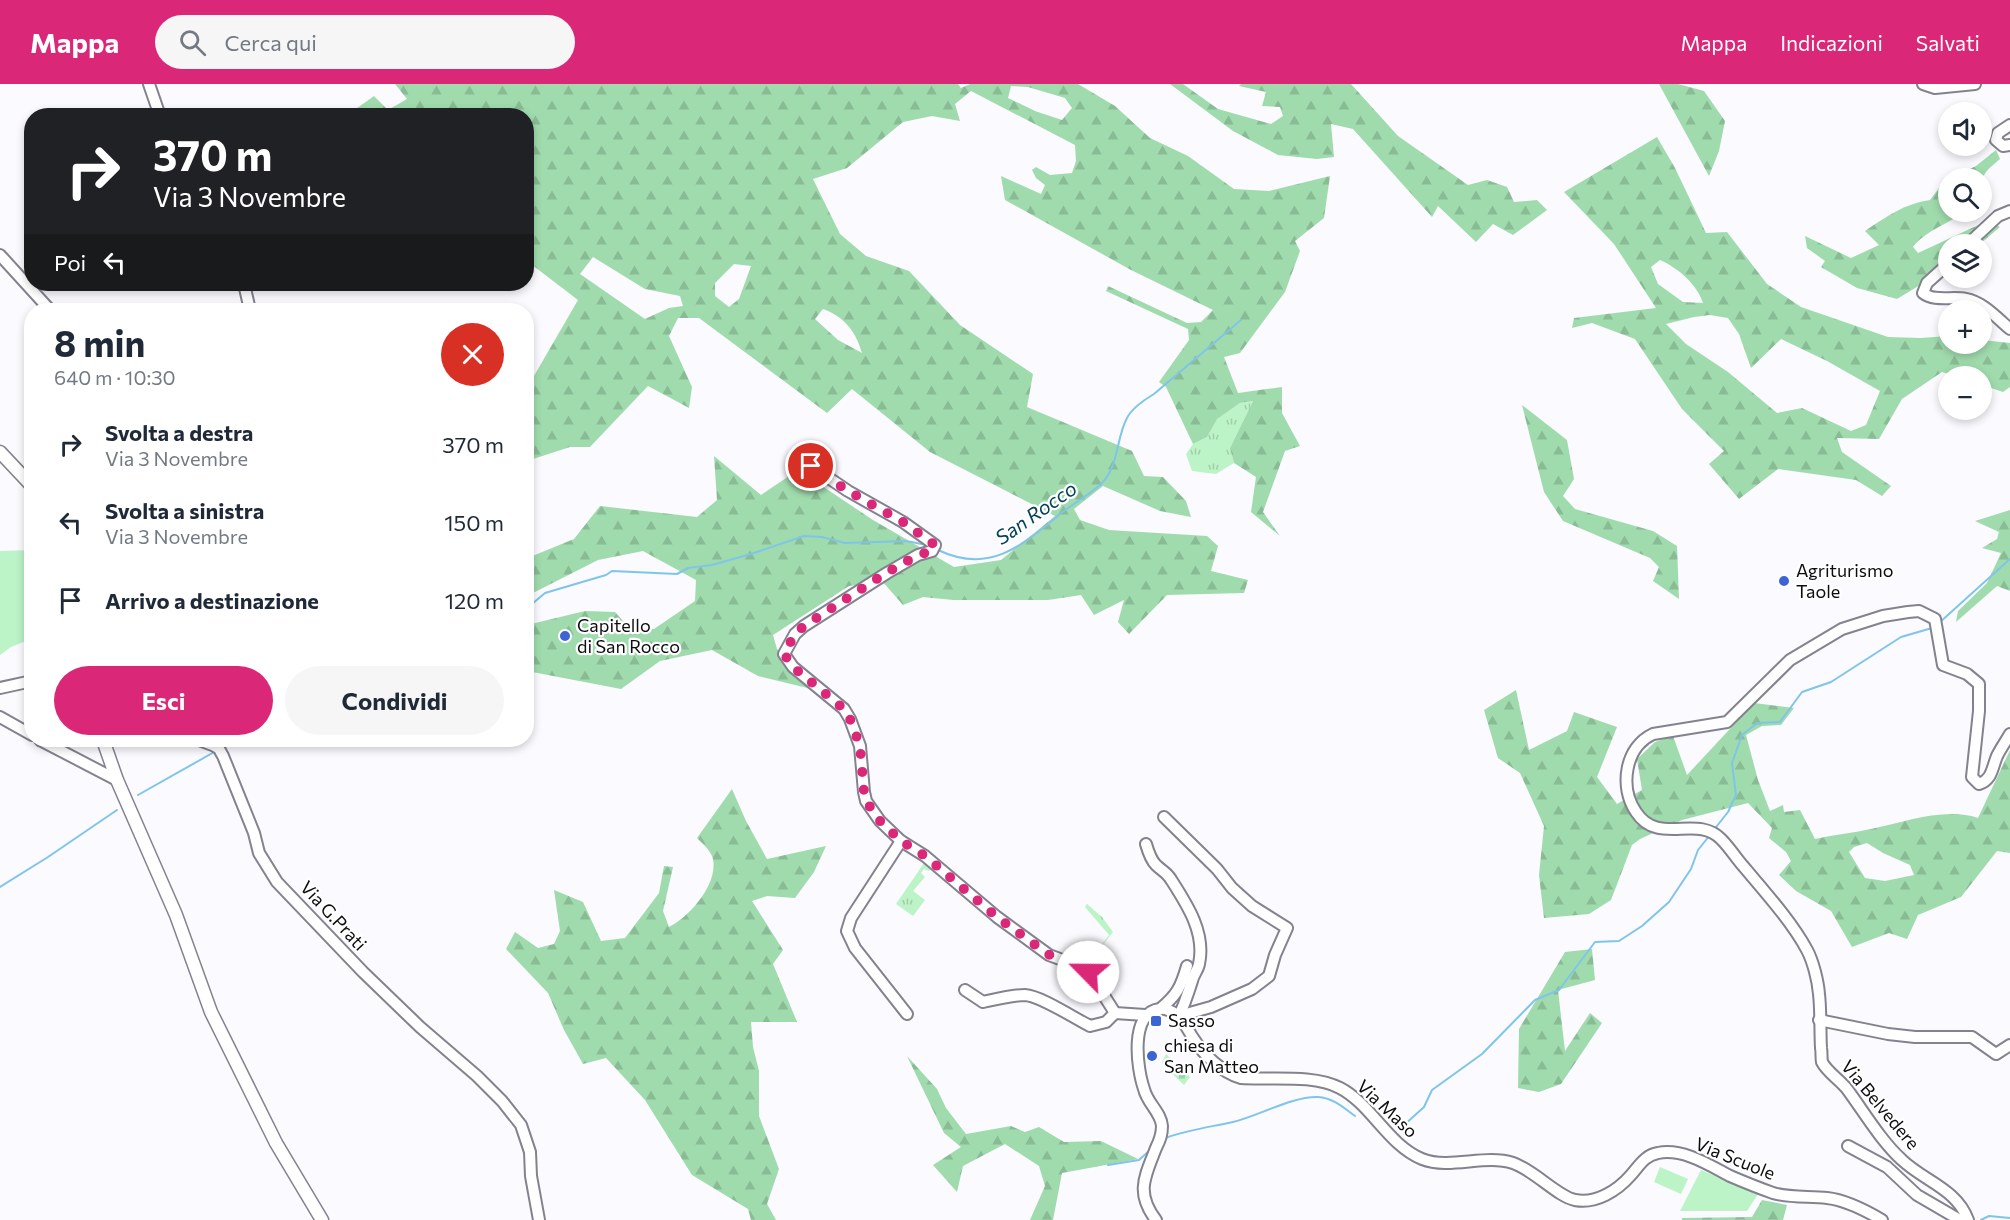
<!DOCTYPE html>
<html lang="it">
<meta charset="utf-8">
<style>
body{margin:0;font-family:Commissioner,sans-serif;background:#f6f6f7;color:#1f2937;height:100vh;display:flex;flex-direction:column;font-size:22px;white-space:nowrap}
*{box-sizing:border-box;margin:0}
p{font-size:20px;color:#747a83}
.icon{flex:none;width:33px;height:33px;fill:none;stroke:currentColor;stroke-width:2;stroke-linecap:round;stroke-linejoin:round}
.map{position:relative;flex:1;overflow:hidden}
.details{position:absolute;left:24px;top:219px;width:510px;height:444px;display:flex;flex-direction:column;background:#fff;border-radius:24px;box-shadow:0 3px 9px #0003}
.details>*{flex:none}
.hud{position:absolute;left:24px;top:24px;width:510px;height:183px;border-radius:24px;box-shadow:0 3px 9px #0003;background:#202124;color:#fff;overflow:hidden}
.tools{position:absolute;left:1938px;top:18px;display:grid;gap:12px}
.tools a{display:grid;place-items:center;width:54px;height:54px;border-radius:50%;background:#fff;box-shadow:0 3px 9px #0003;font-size:30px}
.pin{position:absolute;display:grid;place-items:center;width:51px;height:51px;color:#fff;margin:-26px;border:3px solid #fff;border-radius:50%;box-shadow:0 2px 6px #0007}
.me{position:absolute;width:66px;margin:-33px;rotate:293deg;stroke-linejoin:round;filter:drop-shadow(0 0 4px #0008)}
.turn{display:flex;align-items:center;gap:21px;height:126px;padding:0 30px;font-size:27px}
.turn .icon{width:78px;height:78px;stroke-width:2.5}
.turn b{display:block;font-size:42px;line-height:51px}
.then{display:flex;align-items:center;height:57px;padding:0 30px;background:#0003;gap:12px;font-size:22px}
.round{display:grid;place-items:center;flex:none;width:63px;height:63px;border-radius:32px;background:#f6f6f7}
.summary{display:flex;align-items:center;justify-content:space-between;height:102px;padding:0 30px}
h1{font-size:36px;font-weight:700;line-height:45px}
.button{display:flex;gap:12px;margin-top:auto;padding:12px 30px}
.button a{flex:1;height:69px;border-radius:36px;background:#db2777;color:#fff;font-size:24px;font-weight:700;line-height:69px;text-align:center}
.button a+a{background:#f6f6f7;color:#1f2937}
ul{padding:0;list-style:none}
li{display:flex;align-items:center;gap:18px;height:78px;padding:0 30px}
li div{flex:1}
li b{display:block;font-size:22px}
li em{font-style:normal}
header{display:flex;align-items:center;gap:36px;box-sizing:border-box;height:84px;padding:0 30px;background:#db2777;color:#fff}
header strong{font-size:28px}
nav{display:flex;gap:33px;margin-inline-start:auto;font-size:21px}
.search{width:420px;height:54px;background:#f6f6f7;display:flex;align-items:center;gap:15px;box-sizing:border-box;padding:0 21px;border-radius:33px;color:#747a83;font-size:22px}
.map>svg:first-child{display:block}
.grass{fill:url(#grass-tufts)}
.forest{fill:url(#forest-firs);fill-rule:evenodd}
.cemetery{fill:url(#cemetery-stones)}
.park{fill:#bcf3c7}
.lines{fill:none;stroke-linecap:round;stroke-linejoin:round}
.stream{stroke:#7fc5ea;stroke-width:2}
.minor-casing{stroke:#82838e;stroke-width:14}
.major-casing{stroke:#82838e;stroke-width:15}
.minor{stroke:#fff;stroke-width:10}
.major{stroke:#fff;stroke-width:12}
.route{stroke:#db2777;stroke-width:10;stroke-dasharray:0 18}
.poi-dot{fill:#3c64d5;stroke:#fff;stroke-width:2}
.labels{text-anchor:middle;stroke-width:4.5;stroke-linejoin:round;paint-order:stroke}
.poi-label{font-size:18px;fill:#0d0d11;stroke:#fff;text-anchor:start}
.street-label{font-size:18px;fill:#0d0d11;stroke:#fff}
.water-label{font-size:20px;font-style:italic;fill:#04415a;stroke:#fff}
</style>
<header>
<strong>Mappa</strong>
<div class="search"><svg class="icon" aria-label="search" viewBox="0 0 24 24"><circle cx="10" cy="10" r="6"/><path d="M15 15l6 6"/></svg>Cerca qui</div>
<nav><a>Mappa</a><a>Indicazioni</a><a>Salvati</a></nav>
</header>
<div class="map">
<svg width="2010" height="1136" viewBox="0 0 2010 1136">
<defs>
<pattern id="grass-tufts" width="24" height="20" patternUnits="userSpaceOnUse" patternTransform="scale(1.5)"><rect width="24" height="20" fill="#bcf3c7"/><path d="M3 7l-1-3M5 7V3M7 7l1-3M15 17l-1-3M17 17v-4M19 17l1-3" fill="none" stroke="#a0cfaa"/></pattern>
<pattern id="forest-firs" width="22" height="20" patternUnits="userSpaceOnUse" patternTransform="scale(1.5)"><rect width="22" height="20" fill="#a0dbad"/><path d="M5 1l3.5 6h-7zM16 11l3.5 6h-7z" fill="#89bb94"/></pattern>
<pattern id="cemetery-stones" width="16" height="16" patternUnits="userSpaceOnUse" patternTransform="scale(1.5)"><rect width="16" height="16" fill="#bcf3c7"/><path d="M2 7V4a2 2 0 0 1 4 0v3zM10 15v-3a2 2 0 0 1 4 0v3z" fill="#a0cfaa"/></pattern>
</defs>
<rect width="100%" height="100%" fill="#fafaff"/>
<g class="grass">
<polygon points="1253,317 1230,364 1234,379 1216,390 1192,387 1186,370 1193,360 1207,353 1216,335 1240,319"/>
<polygon points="924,779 931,785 929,787 924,785 921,789 925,793 913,807 925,816 913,832 896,820"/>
<polygon points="1087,820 1102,833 1113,848 1088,879 1109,851 1085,823"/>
</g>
<g class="forest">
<path d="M395 0H958L961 4 970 0H1078L1115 22 1150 54 1188 72 1234 105 1269 107 1330 92 1324 134 1295 157 1300 167 1285 208 1240 269 1224 273 1238 309 1282 303V329L1300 362 1285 367 1263 428 1280 452 1251 428 1256 393 1234 379 1230 364 1253 317 1240 319 1217 335 1207 353 1193 360 1166 303 1159 298 1189 256 1188 245 1106 207 1108 202 1187 239 1201 238 1213 226 1131 186 1005 116 1001 92 1041 110 1045 101 1036 94 1032 86 1036 83 1050 91 1072 89 1076 77 1075 61 971 7 955 20 960 37 932 32 903 38 847 84 813 95 840 150 866 172 909 187 960 241 1033 290 1027 323 1132 367 1144 392 1163 393 1186 417 1191 433 1160 427 1103 402 1074 425 1080 436 1109 446 1207 452 1218 462 1211 487 1248 496 1244 509 1167 511 1129 550 1118 538 1124 516 1094 531 1081 511 1048 516H953L923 513 903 521 882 497 849 502 773 551 777 565 820 607 758 592 712 566 660 577 621 605 527 587V541L585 527 615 528 629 544 654 545 695 517 696 496 643 467 598 476 527 512V463L530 473 574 455 600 422 697 433 717 416 714 372 761 411 798 386 873 436 954 483 1001 476 1055 432 930 368 852 305 827 329 699 234H678L669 252 692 303 689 324 648 302 590 363H570L527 377V304L578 216 527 177 526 32H346L374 12 388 26 407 15ZM1011 2 1028 3 1065 14 1072 24 1062 36 1035 27 1008 14ZM593 173 645 205 680 212 683 222 669 224 645 235 580 190ZM734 180 751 182 739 215 729 223 715 212V199ZM823 225C845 233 856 248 862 269L838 256 815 235Z"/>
<polygon points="1170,0 1183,0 1218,25 1271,40 1283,32 1280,23 1262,22 1266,8 1239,2 1241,0 1351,0 1398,52 1468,101 1487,96 1507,103 1514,118 1537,116 1547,126 1513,151 1493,140 1476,158 1438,122 1432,133 1353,45 1331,40 1334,73 1317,75 1278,71 1233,47"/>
<polygon points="1659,0 1678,0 1704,7 1725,37 1719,67 1709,92"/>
<path d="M1657 53 1675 84 1706 149 1727 148 1767 200 1801 223 1888 253 1920 254 1948 252V260H1982V256L2010 259V303L2003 308 1982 301V292H1955L1942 288 1902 315 1879 355 1837 354 1842 368 1891 402 1882 412 1856 396 1778 385 1739 415 1709 380 1724 367 1682 325 1635 255 1592 239 1572 244 1574 234 1656 224 1614 160 1564 108ZM1660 176C1678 184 1697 200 1703 219L1683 218 1658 200 1651 183ZM1710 231 1728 234 1739 250 1751 284 1781 255 1827 277 1880 307 1866 341 1851 347 1802 324 1777 329 1728 288 1686 260 1666 240 1694 233Z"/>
<path d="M1996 66 2000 75C1985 88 1979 91 1985 110L1982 113V94H1951L1976 82Z"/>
<path d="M1948 96V128H1964C1948 140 1925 147 1913 163L1918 169 1989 136 2000 143 1980 160H1948V184L1897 215 1857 204 1821 183 1825 177 1807 164 1805 152 1851 174 1879 161 1865 147C1887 132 1904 120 1930 116L1942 100Z"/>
<polygon points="1522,321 1567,356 1574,395 1563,412 1575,425 1653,447 1677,462 1679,515 1653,497 1659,483 1650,474 1563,437 1544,408"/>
<polygon points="2010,426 2010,507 1997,502 1956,538 1958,527 1987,499 2001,469 1982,464 1997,455 1999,448 1975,437"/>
<path d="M1516 606 1529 666 1567 647 1574 628 1617 643 1597 693 1617 720 1642 706 1637 675 1655 658 1673 652 1687 691 1754 619 1794 624 1781 641 1762 642 1746 651 1758 696 1770 727 1783 721 1784 728 1800 726 1815 755C1833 751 1852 749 1871 745 1905 738 1945 723 1978 734L2010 666V769L1997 767 1961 813 1918 831 1907 855 1889 849 1852 863 1831 827 1796 807 1779 791 1791 777 1786 768 1769 754 1772 744 1748 719 1682 736 1640 755 1632 761 1611 816 1589 830 1544 834 1539 791 1544 742 1520 689 1498 674 1484 626ZM1867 759 1883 769 1910 781 1914 791 1885 797 1865 794 1849 768 1854 763Z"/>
<path d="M732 705 746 737 767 775 826 762 814 788 795 814 767 812 752 817 783 866 773 880 797 938H751L753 963 759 987V1032L779 1085 767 1120 776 1136H751L748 1125 692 1091 645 1016 606 974 583 980 564 946 548 909 506 865 515 848 538 864 554 860 560 847 554 806 583 818 601 857 625 854 659 809 664 782 673 783 663 827 669 843C690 833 721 797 712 772 709 765 702 759 697 754Z"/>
<polygon points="1592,865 1595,896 1558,906 1565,967 1590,929 1602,939 1561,1000 1539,1008 1518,1004 1519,945 1565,868"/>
<polygon points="907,972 937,1005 946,1024 966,1050 1011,1042 1025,1048 1039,1043 1064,1058 1101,1057 1138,1075 1062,1089 1053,1136 1030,1136 1045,1102 1039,1082 1005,1060 963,1082 957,1108 933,1081 961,1063 944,1049"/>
<polygon points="1762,1116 1787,1121 1783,1136 1682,1136 1682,1134 1752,1133"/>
</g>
<polygon class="cemetery" points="1166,970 1190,993 1184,1001 1163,981 1162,978"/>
<g class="park">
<polygon points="32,466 31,555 11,563 0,571 0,467"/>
<polygon points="1660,1083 1688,1095 1681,1110 1654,1098"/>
<polygon points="1701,1086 1758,1110 1747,1127 1680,1127"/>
</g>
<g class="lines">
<g class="stream">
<path d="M938 466C990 491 1023 461 1061 429 1073 420 1092 409 1102 399 1119 382 1116 354 1127 334 1132 324 1144 316 1154 310L1241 236"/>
<polyline points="526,521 532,520 545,509 606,491 612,487 677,490 688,484 712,481 751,470 804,452 822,453 845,459 906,457 927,461"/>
<polyline points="1939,539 2010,475"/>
<polyline points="221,664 237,656"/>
<polyline points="138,711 216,667"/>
<polyline points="1713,747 1728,728 1736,711 1732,679 1742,651 1757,639 1780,638 1802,608 1831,598 1901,553 1932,544"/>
<polyline points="0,803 48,773 117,726"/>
<polyline points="1403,1042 1424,1023 1432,1006 1482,970 1535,916 1559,906 1595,858 1619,857 1642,842 1669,818 1691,785 1698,766 1710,751"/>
<path d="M1165 1054C1187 1046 1210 1043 1233 1038 1258 1032 1293 1012 1318 1013 1333 1014 1343 1023 1355 1032"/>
<polyline points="1108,1081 1139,1076 1149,1067"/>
<polyline points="1981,1136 1989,1132 2010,1134"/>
</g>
<defs>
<g id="minor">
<polyline points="149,0 160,32"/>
<polyline points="1923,0 1935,4 1975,0"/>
<polyline points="2010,41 1998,49 1996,56 2003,62 2010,61"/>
<polyline points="1968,160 1998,132 2010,127"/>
<polyline points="0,171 50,226"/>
<path d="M1948 180 1927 199 1923 209C1934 218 1953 212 1966 215 1983 218 1997 234 2010 245"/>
<polyline points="244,200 250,226"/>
<polyline points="811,382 848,407 903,438 935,461 932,467 918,471 887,489 804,542 795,550 784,570 793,583 844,625 850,635 860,662 864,708 866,717 880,737 901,757 925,772 997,833 1049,871 1084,884 1091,891 1115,929 1145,931"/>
<polyline points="0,604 32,597"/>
<polyline points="0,633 32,651"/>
<polyline points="40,656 117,696"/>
<polyline points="199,656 215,662 225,656"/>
<polyline points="215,662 219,665 223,672 254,749 259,769 277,798 363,888 420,943 477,992 502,1017 521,1041 530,1068 531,1092 539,1136"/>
<polyline points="1164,733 1217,785 1232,804 1252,822 1287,844 1275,871 1269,892 1252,905 1211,923 1179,932"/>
<polyline points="901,757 851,834 847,847 855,864 907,930"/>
<path d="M1146 760C1148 767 1151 776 1156 781 1161 786 1166 788 1170 794 1186 819 1206 848 1199 880 1198 886 1193 891 1192 897 1187 912 1186 917 1179 932"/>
<path d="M965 906 983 918C997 915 1011 911 1025 911 1041 912 1074 934 1090 942L1106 938 1115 929"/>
<path d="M1160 925C1177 911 1181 903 1187 882"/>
<polyline points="1819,936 1888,950 1915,953 1972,953 1996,970 2010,961"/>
<polyline points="1848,1062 1887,1083 1917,1111 1960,1136"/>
<path d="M1156 1136C1135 1109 1145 1092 1156 1064 1160 1056 1162 1051 1162 1042 1161 1028 1147 1019 1144 1005 1137 985 1129 928 1160 925 1165 924 1174 928 1177 931 1184 937 1188 946 1193 954 1204 971 1221 988 1241 994 1270 996 1314 990 1340 1004 1371 1020 1388 1061 1422 1075 1450 1086 1484 1070 1513 1079 1534 1086 1558 1113 1575 1116 1596 1120 1617 1107 1631 1091 1639 1082 1645 1071 1658 1069 1683 1064 1709 1081 1730 1092 1744 1098 1759 1104 1773 1109 1789 1114 1810 1112 1827 1114 1846 1116 1865 1126 1882 1136"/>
<path d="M1968 1136C1957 1105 1924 1097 1902 1076 1881 1057 1864 1028 1847 1005 1840 996 1827 988 1822 978 1821 974 1822 968 1821 964 1820 946 1821 928 1819 910 1818 897 1813 877 1807 866 1792 838 1765 808 1744 783 1736 774 1730 764 1721 755 1697 730 1658 762 1636 728 1619 703 1625 663 1653 650L1727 638 1790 576 1842 545 1883 532 1908 528 1919 527 1935 535 1943 581 1967 590 1979 600V627L1972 693 1979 700C1992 696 1992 684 1997 672 2001 664 2006 657 2010 650"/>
</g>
<g id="major">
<polyline points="0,368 32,402"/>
<polyline points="103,656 117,696 176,831 211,928 276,1059 322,1136"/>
</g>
</defs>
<use href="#minor" class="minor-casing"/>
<use href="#major" class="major-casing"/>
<use href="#minor" class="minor"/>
<use href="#major" class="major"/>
</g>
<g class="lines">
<polyline class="route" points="811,382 848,407 903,438 935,461 932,467 918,471 886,489 804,542 795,550 784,570 793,583 844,625 850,635 860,662 864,708 866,717 880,737 901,757 925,772 997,833 1045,868 1056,875 1084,884 1088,888"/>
</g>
<g class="poi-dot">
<circle cx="1784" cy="497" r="6"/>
<circle cx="565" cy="552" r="6"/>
<rect x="1150" y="931" width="12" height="12" rx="3"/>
<circle cx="1152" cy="972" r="6"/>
</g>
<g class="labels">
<g class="poi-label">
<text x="1796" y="493">Agriturismo<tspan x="1796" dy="21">Taole</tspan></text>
<text x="577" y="548">Capitello<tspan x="577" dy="21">di San Rocco</tspan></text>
<text x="1168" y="943">Sasso</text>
<text x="1164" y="968">chiesa di<tspan x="1164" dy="21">San Matteo</tspan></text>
</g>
<g class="street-label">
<text transform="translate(333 832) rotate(47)" y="6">Via G.Prati</text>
<text transform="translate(1880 1021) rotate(50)" y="6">Via Belvedere</text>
<text transform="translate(1387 1025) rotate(43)" y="6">Via Maso</text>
<text transform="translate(1735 1075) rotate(22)" y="6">Via Scuole</text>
</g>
<g class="water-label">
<text transform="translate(1036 429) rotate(-35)" y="7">San Rocco</text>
</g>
</g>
</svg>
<div class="tools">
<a><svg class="icon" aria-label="sound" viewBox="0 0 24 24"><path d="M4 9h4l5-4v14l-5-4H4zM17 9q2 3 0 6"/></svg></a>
<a><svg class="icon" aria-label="search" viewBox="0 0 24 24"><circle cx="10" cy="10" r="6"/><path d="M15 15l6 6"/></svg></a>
<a><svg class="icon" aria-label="layers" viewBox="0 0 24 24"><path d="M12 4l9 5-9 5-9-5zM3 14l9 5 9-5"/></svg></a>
<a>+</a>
<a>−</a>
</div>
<div class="pin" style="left:811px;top:382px;background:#d93025"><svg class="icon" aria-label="arrive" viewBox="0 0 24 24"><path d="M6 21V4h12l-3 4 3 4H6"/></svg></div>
<svg class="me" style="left:1088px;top:888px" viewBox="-20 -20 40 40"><circle r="19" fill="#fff"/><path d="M0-13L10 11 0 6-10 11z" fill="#db2777"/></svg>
<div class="hud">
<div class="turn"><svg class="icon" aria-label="right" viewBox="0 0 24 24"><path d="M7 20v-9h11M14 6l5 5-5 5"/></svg><div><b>370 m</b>Via 3 Novembre</div></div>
<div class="then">Poi<svg class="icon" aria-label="left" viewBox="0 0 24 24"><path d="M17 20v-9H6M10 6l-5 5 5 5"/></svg></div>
</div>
<section class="details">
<div class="summary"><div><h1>8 min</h1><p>640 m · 10:30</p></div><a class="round" style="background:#d93025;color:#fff"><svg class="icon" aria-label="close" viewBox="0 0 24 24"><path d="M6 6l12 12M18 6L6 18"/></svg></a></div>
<ul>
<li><svg class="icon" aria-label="right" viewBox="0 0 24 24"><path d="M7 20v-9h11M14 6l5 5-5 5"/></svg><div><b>Svolta a destra</b><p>Via 3 Novembre</p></div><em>370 m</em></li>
<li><svg class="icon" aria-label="left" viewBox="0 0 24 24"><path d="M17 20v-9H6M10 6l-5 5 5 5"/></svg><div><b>Svolta a sinistra</b><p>Via 3 Novembre</p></div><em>150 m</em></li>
<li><svg class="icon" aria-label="arrive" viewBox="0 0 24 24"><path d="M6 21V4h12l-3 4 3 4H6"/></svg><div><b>Arrivo a destinazione</b></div><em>120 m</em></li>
</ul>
<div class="button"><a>Esci</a><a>Condividi</a></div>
</section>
</div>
